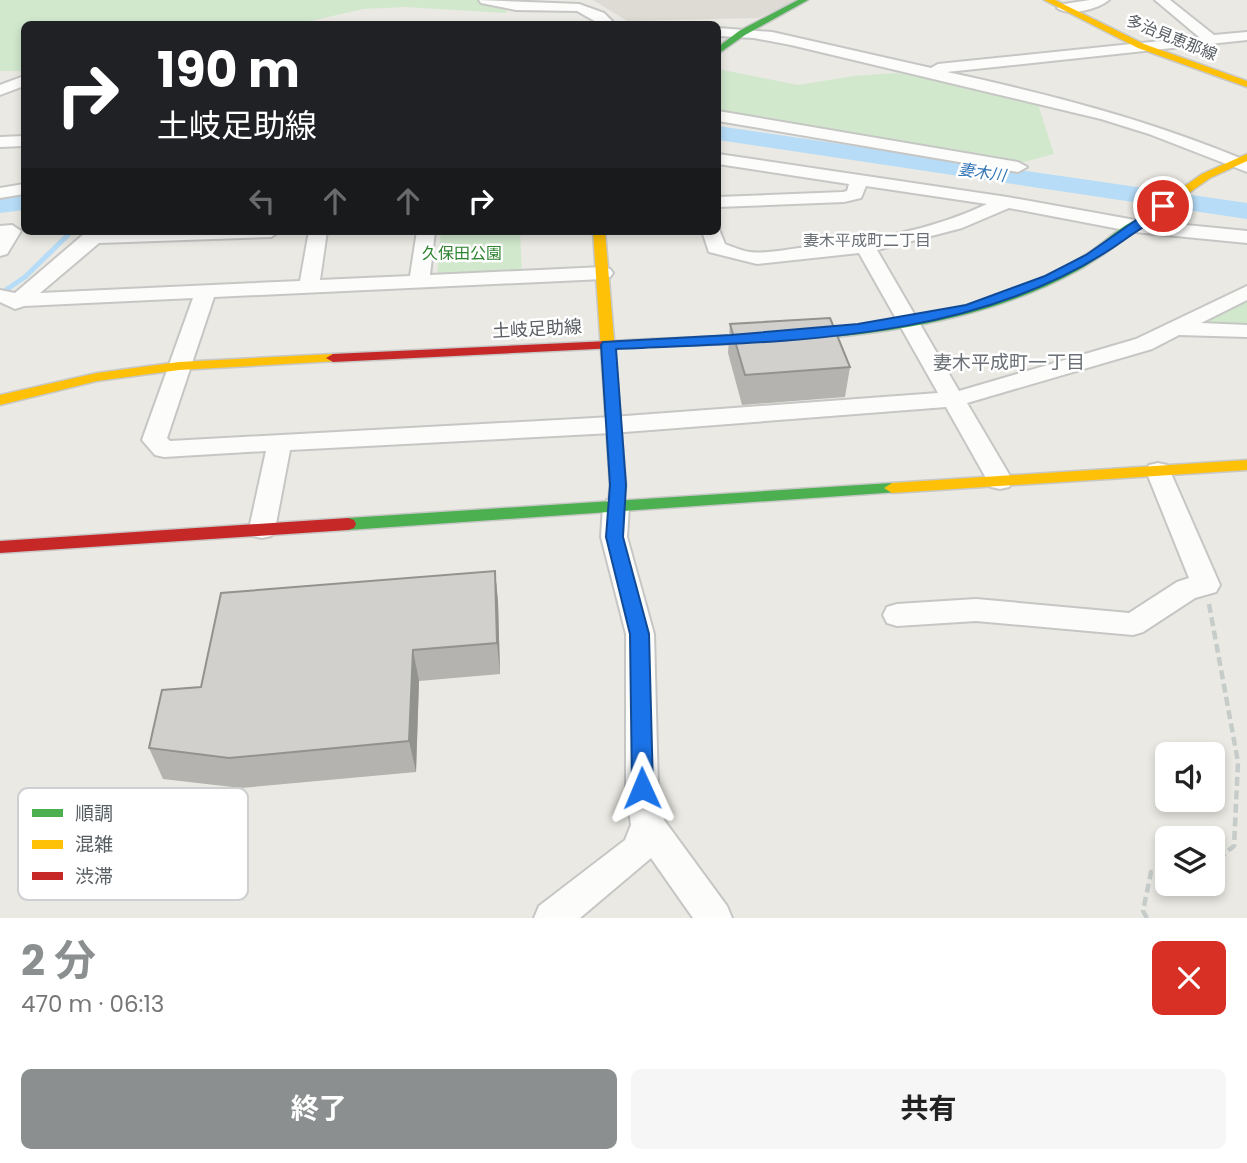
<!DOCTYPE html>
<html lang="ja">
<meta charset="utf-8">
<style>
body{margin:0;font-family:Poppins,"Noto Sans JP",sans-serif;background:#f6f6f6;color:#222;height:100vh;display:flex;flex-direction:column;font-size:26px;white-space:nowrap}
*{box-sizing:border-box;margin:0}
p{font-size:23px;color:#767676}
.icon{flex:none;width:38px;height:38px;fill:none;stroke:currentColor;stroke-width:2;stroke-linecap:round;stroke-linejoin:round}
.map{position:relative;height:918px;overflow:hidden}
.side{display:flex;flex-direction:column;background:#fff;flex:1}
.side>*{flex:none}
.guide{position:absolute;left:21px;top:21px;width:700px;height:214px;border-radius:10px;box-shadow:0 4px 10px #0003;background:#202124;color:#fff;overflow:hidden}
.tools{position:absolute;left:1155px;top:742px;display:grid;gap:14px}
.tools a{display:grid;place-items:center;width:70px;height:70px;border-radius:10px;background:#fff;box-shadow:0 4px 10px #0003;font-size:35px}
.pin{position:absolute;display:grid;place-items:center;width:60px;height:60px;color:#fff;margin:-30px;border:4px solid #fff;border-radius:50%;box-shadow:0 2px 7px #0007}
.me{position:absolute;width:77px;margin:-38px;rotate:359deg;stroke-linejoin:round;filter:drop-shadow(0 0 5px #0008)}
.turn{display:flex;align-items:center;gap:24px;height:147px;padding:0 21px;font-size:32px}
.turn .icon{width:91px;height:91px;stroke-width:2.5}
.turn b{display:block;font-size:49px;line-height:60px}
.lanes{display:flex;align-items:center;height:66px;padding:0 21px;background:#0003;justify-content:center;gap:35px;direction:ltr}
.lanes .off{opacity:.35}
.round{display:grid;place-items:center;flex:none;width:74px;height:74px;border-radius:10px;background:#f6f6f6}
.headline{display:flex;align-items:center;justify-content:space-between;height:119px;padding:0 21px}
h1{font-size:42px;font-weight:700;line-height:52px;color:#8c8f90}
.primary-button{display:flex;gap:14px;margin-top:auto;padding:14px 21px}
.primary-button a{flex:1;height:80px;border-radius:10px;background:#8c8f90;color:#fff;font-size:28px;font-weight:700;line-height:80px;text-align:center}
.primary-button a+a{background:#f6f6f6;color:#222}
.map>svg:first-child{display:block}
.education{fill:#dddbd3}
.green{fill:#d1e8cd}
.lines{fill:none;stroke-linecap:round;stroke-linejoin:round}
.stream{stroke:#b6dcf7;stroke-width:5}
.river{fill:#b6dcf7;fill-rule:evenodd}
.street-casing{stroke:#c6c6c5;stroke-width:4}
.fast-casing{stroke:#c7c8c7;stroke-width:3}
.slow-casing{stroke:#c7c8c7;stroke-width:3}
.jam-casing{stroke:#c7c8c7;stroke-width:3}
.path{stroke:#c6ccc9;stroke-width:4.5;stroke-dasharray:9 4.5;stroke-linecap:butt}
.street{fill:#fcfcfb;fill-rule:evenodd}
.fast{fill:#4caf50;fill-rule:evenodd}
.slow{fill:#ffc107;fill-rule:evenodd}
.jam{fill:#c62828;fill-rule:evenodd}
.wall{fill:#b4b3af}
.shaded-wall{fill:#92928f}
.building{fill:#d1d0cc;stroke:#92928f;stroke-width:2}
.route{fill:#1a73e8;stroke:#114b97;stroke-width:2}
.labels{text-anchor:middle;stroke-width:5;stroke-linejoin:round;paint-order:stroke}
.far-street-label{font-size:16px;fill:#595e63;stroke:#fff}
.far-water-label{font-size:16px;font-style:italic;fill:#3778b7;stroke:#fff}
.far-neighbourhood-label{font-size:16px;fill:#6a7075;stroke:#fff}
.far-park-label{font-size:16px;fill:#2f8431;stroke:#fff}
.street-label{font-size:18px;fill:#595e63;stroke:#fff}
.neighbourhood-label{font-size:19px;fill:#6a7075;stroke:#fff}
.key{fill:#fff;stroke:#cdcfd0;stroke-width:2}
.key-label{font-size:19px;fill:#595e63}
</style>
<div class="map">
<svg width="1247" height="918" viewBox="0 0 1247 918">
<rect width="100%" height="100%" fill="#eae9e3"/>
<polygon class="education" points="532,0 798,0 758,18 627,21 593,0"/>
<g class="green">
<polygon points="0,0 516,0 505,13 405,7 363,9 297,24 24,24 24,71 0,71"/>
<polygon points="718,69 798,85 854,76 895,73 938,78 1037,101 1054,154 1020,163 718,110"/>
<polygon points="441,231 520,231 522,273 437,277"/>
<polygon points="1247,300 1247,327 1205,326 1203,323"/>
</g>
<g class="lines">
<polyline class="stream" points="0,294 25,277 72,231"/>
<g class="river">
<polygon points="718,126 1247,203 1247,219 718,140"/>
<polygon points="24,194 24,210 0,213 0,197"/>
</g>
<defs>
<g id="street">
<polygon points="479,0 579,4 604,13 615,24 600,24 577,11 516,10 481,3"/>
<path d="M1090 0H1109C1098 9 1069 17 1057 8L1064 4Z"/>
<path d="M1155 0H1170L1214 35 1247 32V40L947 72C1049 94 1150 120 1247 161V172L1149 134 1101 119 791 45 754 38 718 36V28L772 32 931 68 938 64 1199 37Z"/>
<polygon points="24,76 24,86 0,95 0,85"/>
<polygon points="718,111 1018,162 1027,167 1018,172 718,121"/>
<polygon points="24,136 24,146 0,147 0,137"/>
<path d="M718 154 1007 197 1135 220 1247 231V243L1135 232 1009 208 962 228 877 250 959 391 1136 339 1247 286V300L1201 323 1247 325V337L1179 335 1152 349 967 403 1013 481 1009 487 1000 489 991 487 946 407 612 433 290 450 275 529 271 536 262 538 253 536 249 529 266 451 164 457 155 455 142 440 193 298 24 306 15 309 0 302V290L15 293 84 234 93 231H280L271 237 99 243 40 293 300 281 309 231H327L320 280 410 276 417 231H435L430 275 603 267 610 269 613 273 610 277 603 279 214 297 167 438 170 441 612 417 938 393 859 253 757 264 709 252 702 231H718V227L725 244C733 247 742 251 750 252 766 254 783 250 799 248 863 242 928 232 987 204L866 186 861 198 844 202 718 207V197L843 192 847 191 849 184 718 164Z"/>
<polygon points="24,184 24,194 0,198 0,188"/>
<polygon points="12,225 21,231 7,254 0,256 0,226"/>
<polygon points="1158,463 1167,465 1170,471 1220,585 1216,592 1195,598 1143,632 1133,635 976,621 897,626 887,623 883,615 887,607 897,604 976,599 1129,613 1177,582 1189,578 1146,471 1149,465"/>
<polygon points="616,497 625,500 629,506 627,537 654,634 658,788 664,820 727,906 732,918 693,918 651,858 580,918 534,918 539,906 625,840 631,825 626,788 626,634 601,537 603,506 607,500"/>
</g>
<g id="fast">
<polygon points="798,0 808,0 745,35 718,54 718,47 739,31"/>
<path d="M1138 219 1144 223 1142 226C1121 242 1100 258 1077 271 948 341 794 341 652 347L645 343 652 339C772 334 895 333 1009 292 1037 282 1065 268 1090 252 1105 242 1121 225 1138 219Z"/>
<polygon points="892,483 900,488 898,492 348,530 342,528 340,524 342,520 348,518"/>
</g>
<g id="slow">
<polygon points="1044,0 1055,0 1144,44 1247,81 1247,87 1138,48"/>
<polygon points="1247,154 1247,161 1210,178 1142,226 1138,227 1132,223 1202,174"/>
<polygon points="593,231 605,231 626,485 624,506 616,512 608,506 610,485"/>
<polygon points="333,354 340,358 338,361 179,370 97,381 0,405 0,395 97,373 179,362"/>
<polygon points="1247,460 1247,470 892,493 884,488 892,483"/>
</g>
<g id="jam">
<polygon points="652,339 657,340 659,343 657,346 333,362 326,358 333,354"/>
<polygon points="348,518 354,520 356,524 354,528 348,530 0,553 0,541"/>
</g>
</defs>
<use href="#street" class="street-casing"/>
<use href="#fast" class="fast-casing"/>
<use href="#slow" class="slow-casing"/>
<use href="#jam" class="jam-casing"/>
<g class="path">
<polyline points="1209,604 1238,762 1234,846 1213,863"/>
<polyline points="1147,918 1143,911 1151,872 1167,871"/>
</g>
<use href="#street" class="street"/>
<use href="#fast" class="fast"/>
<use href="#slow" class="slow"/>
<use href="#jam" class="jam"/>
</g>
<g class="wall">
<polygon points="730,324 850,367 845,397 742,405 728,353"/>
<polygon points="495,571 498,602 500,674 419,681 416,772 241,788 163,779 149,748 201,687"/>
</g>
<g class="shaded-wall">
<polygon points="495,571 498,602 500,674 497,643"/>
<polygon points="413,650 419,681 416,772 409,741"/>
</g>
<g class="building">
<polygon points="830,318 850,367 745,375 730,324"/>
<polygon points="495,571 497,643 413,650 409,741 229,758 149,748 162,690 201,687 221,593"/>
</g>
<path class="route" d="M1159 204 1169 206C1158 219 1141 228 1127 238 981 343 788 341 616 349L626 485 623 537 649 634 653 788 650 794 642 797 635 794 632 788 630 634 606 537 610 485 601 345 603 342 731 335 858 324 966 305 1045 276 1086 255Z"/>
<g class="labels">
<g class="far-street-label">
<text transform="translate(1172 37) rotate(22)" y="6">多治見恵那線</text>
</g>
<g class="far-water-label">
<text transform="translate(982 172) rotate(8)" y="6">妻木川</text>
</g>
<g class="far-neighbourhood-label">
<text x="867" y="246">妻木平成町二丁目</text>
</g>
<g class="far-park-label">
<text x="462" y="259">久保田公園</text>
</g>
<g class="street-label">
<text transform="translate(537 329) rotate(-3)" y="6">土岐足助線</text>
</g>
<g class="neighbourhood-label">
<text x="1009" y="369">妻木平成町一丁目</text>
</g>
</g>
<rect x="18" y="788" width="230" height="112" rx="10" class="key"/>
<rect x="32" y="809" width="31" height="8" fill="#4caf50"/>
<rect x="32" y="840" width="31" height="9" fill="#ffc107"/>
<rect x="32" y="872" width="31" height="8" fill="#c62828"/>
<g class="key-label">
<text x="75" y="820">順調</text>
<text x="75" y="851">混雑</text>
<text x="75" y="883">渋滞</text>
</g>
</svg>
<div class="tools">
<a><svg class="icon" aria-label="sound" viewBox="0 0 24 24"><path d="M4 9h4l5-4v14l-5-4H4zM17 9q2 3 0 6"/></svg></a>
<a><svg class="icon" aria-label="layers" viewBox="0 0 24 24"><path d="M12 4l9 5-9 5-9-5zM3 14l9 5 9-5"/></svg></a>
</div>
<div class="pin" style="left:1163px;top:206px;background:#d93025"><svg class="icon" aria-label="arrive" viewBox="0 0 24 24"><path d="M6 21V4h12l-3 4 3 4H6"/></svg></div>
<svg class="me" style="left:642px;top:788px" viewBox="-20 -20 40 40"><path d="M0-17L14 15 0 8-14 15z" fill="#1a73e8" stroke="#fff" stroke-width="4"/></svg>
<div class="guide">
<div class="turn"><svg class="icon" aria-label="right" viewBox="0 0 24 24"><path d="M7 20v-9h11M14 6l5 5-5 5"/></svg><div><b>190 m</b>土岐足助線</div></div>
<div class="lanes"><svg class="icon off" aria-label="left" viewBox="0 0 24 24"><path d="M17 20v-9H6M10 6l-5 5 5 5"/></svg><svg class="icon off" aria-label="ahead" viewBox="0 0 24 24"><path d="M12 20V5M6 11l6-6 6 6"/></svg><svg class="icon off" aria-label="ahead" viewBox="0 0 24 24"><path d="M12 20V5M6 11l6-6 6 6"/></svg><svg class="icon" aria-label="right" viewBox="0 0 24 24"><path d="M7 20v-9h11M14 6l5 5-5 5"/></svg></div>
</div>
</div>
<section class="side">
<div class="headline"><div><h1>2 分</h1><p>470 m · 06:13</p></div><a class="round" style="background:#d93025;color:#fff"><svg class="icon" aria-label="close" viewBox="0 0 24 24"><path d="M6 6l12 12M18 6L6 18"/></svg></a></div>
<div class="primary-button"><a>終了</a><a>共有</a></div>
</section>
